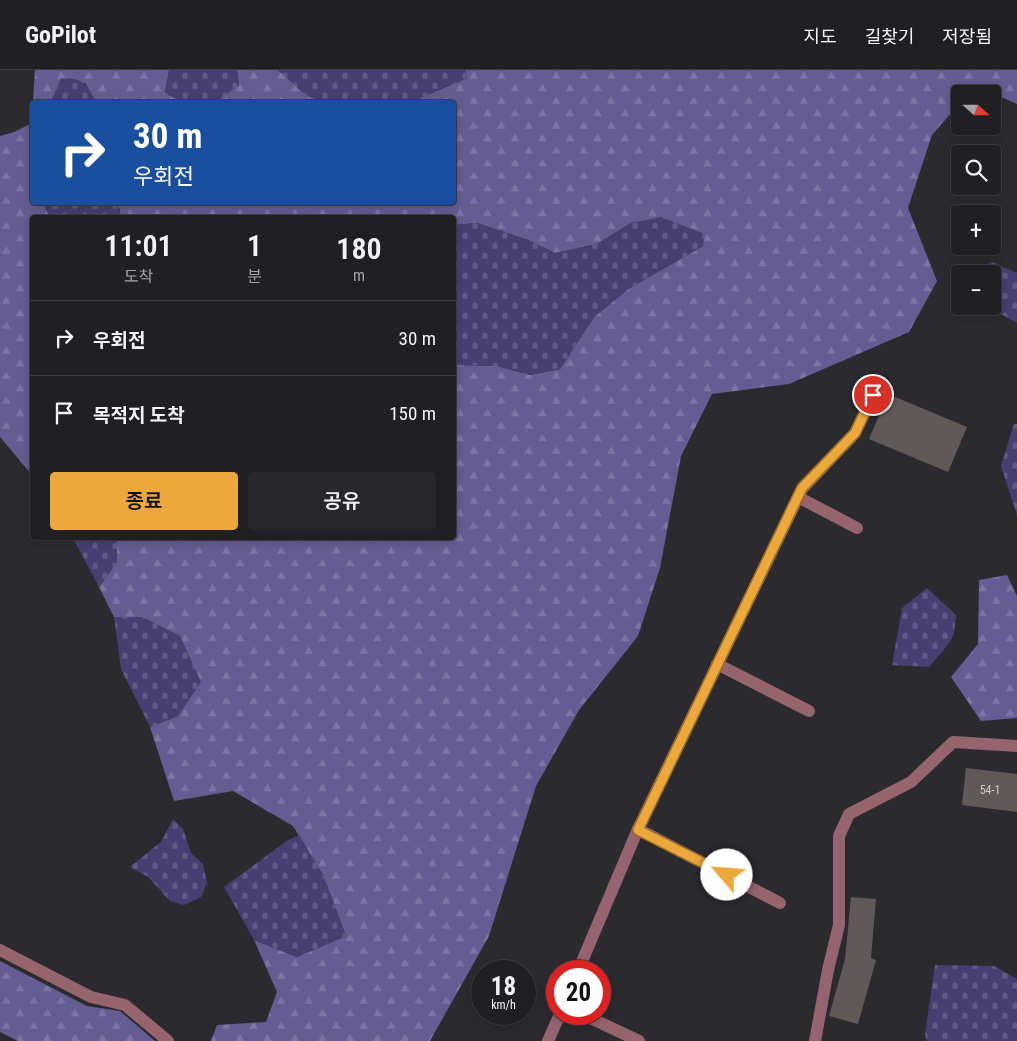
<!DOCTYPE html>
<html lang="ko">
<meta charset="utf-8">
<style>
body{margin:0;font-family:"Roboto Condensed","Noto Sans KR",sans-serif;background:#28282b;color:#f1f3f6;height:100vh;display:flex;flex-direction:column;font-size:19px;white-space:nowrap}
*{box-sizing:border-box;margin:0}
p{font-size:16px;color:#a2a3a6}
.icon{flex:none;width:28px;height:28px;fill:none;stroke:currentColor;stroke-width:2;stroke-linecap:round;stroke-linejoin:round}
.map{position:relative;flex:1;overflow:hidden}
.drawer{position:absolute;left:30px;top:145px;width:426px;height:325px;display:flex;flex-direction:column;background:#202023;border-radius:5px;box-shadow:0 2px 8px #0003,0 0 0 1px #3d3e41}
.drawer>*{flex:none}
.banner{position:absolute;left:30px;top:30px;width:426px;height:105px;border-radius:5px;box-shadow:0 2px 8px #0003,0 0 0 1px #3d3e41;background:#1a4fa0;color:#fff;overflow:hidden}
.needle{width:32px;rotate:111deg}
.controls{position:absolute;left:951px;top:15px;display:grid;gap:10px}
.controls a{display:grid;place-items:center;width:50px;height:50px;border-radius:5px;background:#202023;box-shadow:0 2px 8px #0003,0 0 0 1px #3d3e41;font-size:25px}
.speed{position:absolute;left:471px;top:890px;display:flex;gap:10px;font-size:25px;font-weight:700;text-align:center}
.speed>*{display:grid;place-content:center;width:65px;height:65px;border-radius:50%;background:#202023;box-shadow:0 2px 8px #0003,0 0 0 1px #3d3e41;line-height:1}
.speed small{font-size:12px;font-weight:400}
.speed .limit{border:8px solid #d22;background:#fff;color:#111}
.pin{position:absolute;display:grid;place-items:center;width:42px;height:42px;color:#fff;margin:-21px;border:2px solid #fff;border-radius:50%;box-shadow:0 1px 5px #0007}
.me{position:absolute;width:55px;margin:-28px;rotate:297deg;stroke-linejoin:round;filter:drop-shadow(0 0 4px #0008)}
.turn{display:flex;align-items:center;gap:18px;height:105px;padding:0 20px;font-size:22px}
.turn .icon{width:65px;height:65px;stroke-width:2.5}
.turn b{display:block;font-size:35px;line-height:42px}
.eta{display:flex;justify-content:space-evenly;align-items:center;height:85px;text-align:center}
.eta b{font-size:30px;font-weight:600;line-height:35px}
.primary-button{display:flex;gap:10px;margin-top:auto;padding:10px 20px}
.primary-button a{flex:1;height:58px;border-radius:5px;background:#eda83c;color:#111;font-size:20px;font-weight:600;line-height:58px;text-align:center}
.primary-button a+a{background:#28282b;color:#f1f3f6}
ul{padding:0;list-style:none}
li{display:flex;align-items:center;gap:15px;height:75px;padding:0 20px;border-top:1px solid #3d3e41}
li div{flex:1}
li b{display:block;font-size:19px}
li em{font-style:normal}
header{display:flex;align-items:center;gap:30px;box-sizing:border-box;height:70px;padding:0 25px;background:#202023;border-bottom:1px solid #3d3e41}
header strong{font-size:24px}
nav{display:flex;gap:28px;margin-inline-start:auto;font-size:18px}
.map>svg:first-child{display:block}
.forest{fill:url(#forest-firs)}
.cemetery{fill:url(#cemetery-stones)}
.building{fill:#605958}
.lines{fill:none;stroke-linecap:round;stroke-linejoin:round}
.lane{stroke:#96646d;stroke-width:12}
.street{stroke:#96646d;stroke-width:12}
.route-casing{stroke:#9a6d27;stroke-width:12}
.route{stroke:#eda83c;stroke-width:9}
.labels{text-anchor:middle;stroke-width:4.5;stroke-linejoin:round;paint-order:stroke}
.number-label{font-size:12px;fill:#cecbce}
</style>
<header>
<strong>GoPilot</strong>
<nav><a>지도</a><a>길찾기</a><a>저장됨</a></nav>
</header>
<div class="map">
<svg width="1017" height="971" viewBox="0 0 1017 971">
<defs>
<pattern id="forest-firs" width="22" height="20" patternUnits="userSpaceOnUse" patternTransform="scale(1.25)"><rect width="22" height="20" fill="#655c93"/><path d="M5 1l3.5 6h-7zM16 11l3.5 6h-7z" fill="#7c74a3"/></pattern>
<pattern id="cemetery-stones" width="16" height="16" patternUnits="userSpaceOnUse" patternTransform="scale(1.25)"><rect width="16" height="16" fill="#473e71"/><path d="M2 7V4a2 2 0 0 1 4 0v3zM10 15v-3a2 2 0 0 1 4 0v3z" fill="#625a86"/></pattern>
</defs>
<rect width="100%" height="100%" fill="#2b2a2f"/>
<g class="forest">
<polygon points="35,0 169,0 165,23 239,16 237,0 278,0 306,25 325,32 96,32 85,13 52,29 53,32 33,32"/>
<polygon points="465,0 1017,0 1017,34 976,16 968,24 960,24 960,33 932,65 908,138 937,211 909,262 789,314 712,324 681,386 660,498 638,566 579,640 536,716 489,866 430,971 211,971 217,955 266,952 277,922 254,870 297,887 346,866 323,805 293,756 233,721 174,731 150,657 178,646 143,547 114,547 99,517 117,492 117,468 454,468 454,295 497,296 530,305 560,299 594,247 628,219 703,176 631,153 597,174 555,183 528,170 477,153 454,155 454,148 119,148 120,139 114,133 454,132 454,32 411,32 467,8"/>
<polygon points="32,49 32,132 43,133 50,147 32,148 32,405 0,367 0,66 14,62 32,53"/>
<polygon points="1007,505 1017,526 1017,648 981,651 951,607 978,574 979,510"/>
<polygon points="0,891 87,936 120,941 155,971 18,971 0,962"/>
</g>
<g class="cemetery">
<polygon points="169,0 237,0 239,15 216,32 186,32 165,24"/>
<polygon points="278,0 465,0 467,8 411,32 325,32 306,25"/>
<path d="M61 8C86 9 84 12 96 32H53L52 29Z"/>
<polygon points="43,133 114,133 120,139 119,147 50,147"/>
<polygon points="661,147 705,164 703,176 628,219 594,247 560,299 530,305 497,296 454,295 454,155 477,153 528,170 555,183 597,174 631,153"/>
<polygon points="992,192 1017,203 1017,253 986,236 992,236 992,204 962,204"/>
<polygon points="1014,354 1017,354 1017,445 1001,396"/>
<polygon points="73,468 117,468 117,492 99,517"/>
<polygon points="927,518 956,545 954,564 947,576 929,597 892,595 902,538"/>
<polygon points="114,547 143,547 180,566 201,612 178,646 150,657 121,599"/>
<polygon points="173,749 183,759 191,783 203,794 207,813 201,827 184,835 170,831 148,807 130,797 161,772"/>
<polygon points="299,765 323,805 346,866 297,887 254,870 224,817 288,770"/>
<polygon points="935,895 994,896 1017,909 1017,971 927,971 925,965"/>
</g>
<g class="building">
<polygon points="888,324 967,357 948,402 869,369"/>
<polygon points="966,698 1017,704 1017,742 962,735"/>
<polygon points="851,827 876,829 871,888 876,890 858,954 829,946 845,889"/>
</g>
<g class="lines">
<g class="lane">
<polyline points="798,427 857,458"/>
<polyline points="717,594 809,641"/>
<polyline points="638,759 780,833"/>
<polyline points="578,901 638,759 802,419 855,363 873,325"/>
<polyline points="582,944 639,971"/>
<polyline points="548,971 560,944"/>
</g>
<g class="street">
<polyline points="0,880 91,927 125,935 168,971"/>
<polyline points="815,971 828,900 839,855 839,766 849,744 911,712 953,672 1017,676"/>
</g>
</g>
<g class="lines">
<defs>
<polyline id="route" points="727,805 638,760 802,418 855,363 873,325"/>
</defs>
<use href="#route" class="route-casing"/>
<use href="#route" class="route"/>
</g>
<g class="labels">
<g class="number-label">
<text x="990" y="724">54-1</text>
</g>
</g>
</svg>
<div class="controls">
<a><svg class="needle" viewBox="-14 -14 28 28"><path d="M0-13l5 13h-10z" fill="#e53935"/><path d="M0 13l5-13h-10z" fill="#a2a3a6"/></svg></a>
<a><svg class="icon" aria-label="search" viewBox="0 0 24 24"><circle cx="10" cy="10" r="6"/><path d="M15 15l6 6"/></svg></a>
<a>+</a>
<a>−</a>
</div>
<div class="speed"><div>18<small>km/h</small></div><div class="limit">20</div></div>
<div class="pin" style="left:873px;top:325px;background:#d93025"><svg class="icon" aria-label="arrive" viewBox="0 0 24 24"><path d="M6 21V4h12l-3 4 3 4H6"/></svg></div>
<svg class="me" style="left:727px;top:805px" viewBox="-20 -20 40 40"><circle r="19" fill="#fff"/><path d="M0-13L10 11 0 6-10 11z" fill="#eda83c"/></svg>
<div class="banner">
<div class="turn"><svg class="icon" aria-label="right" viewBox="0 0 24 24"><path d="M7 20v-9h11M14 6l5 5-5 5"/></svg><div><b>30 m</b>우회전</div></div>
</div>
<section class="drawer">
<div class="eta">
<div><b>11:01</b><p>도착</p></div>
<div><b>1</b><p>분</p></div>
<div><b>180</b><p>m</p></div>
</div>
<ul>
<li><svg class="icon" aria-label="right" viewBox="0 0 24 24"><path d="M7 20v-9h11M14 6l5 5-5 5"/></svg><div><b>우회전</b></div><em>30 m</em></li>
<li><svg class="icon" aria-label="arrive" viewBox="0 0 24 24"><path d="M6 21V4h12l-3 4 3 4H6"/></svg><div><b>목적지 도착</b></div><em>150 m</em></li>
</ul>
<div class="primary-button"><a>종료</a><a>공유</a></div>
</section>
</div>
